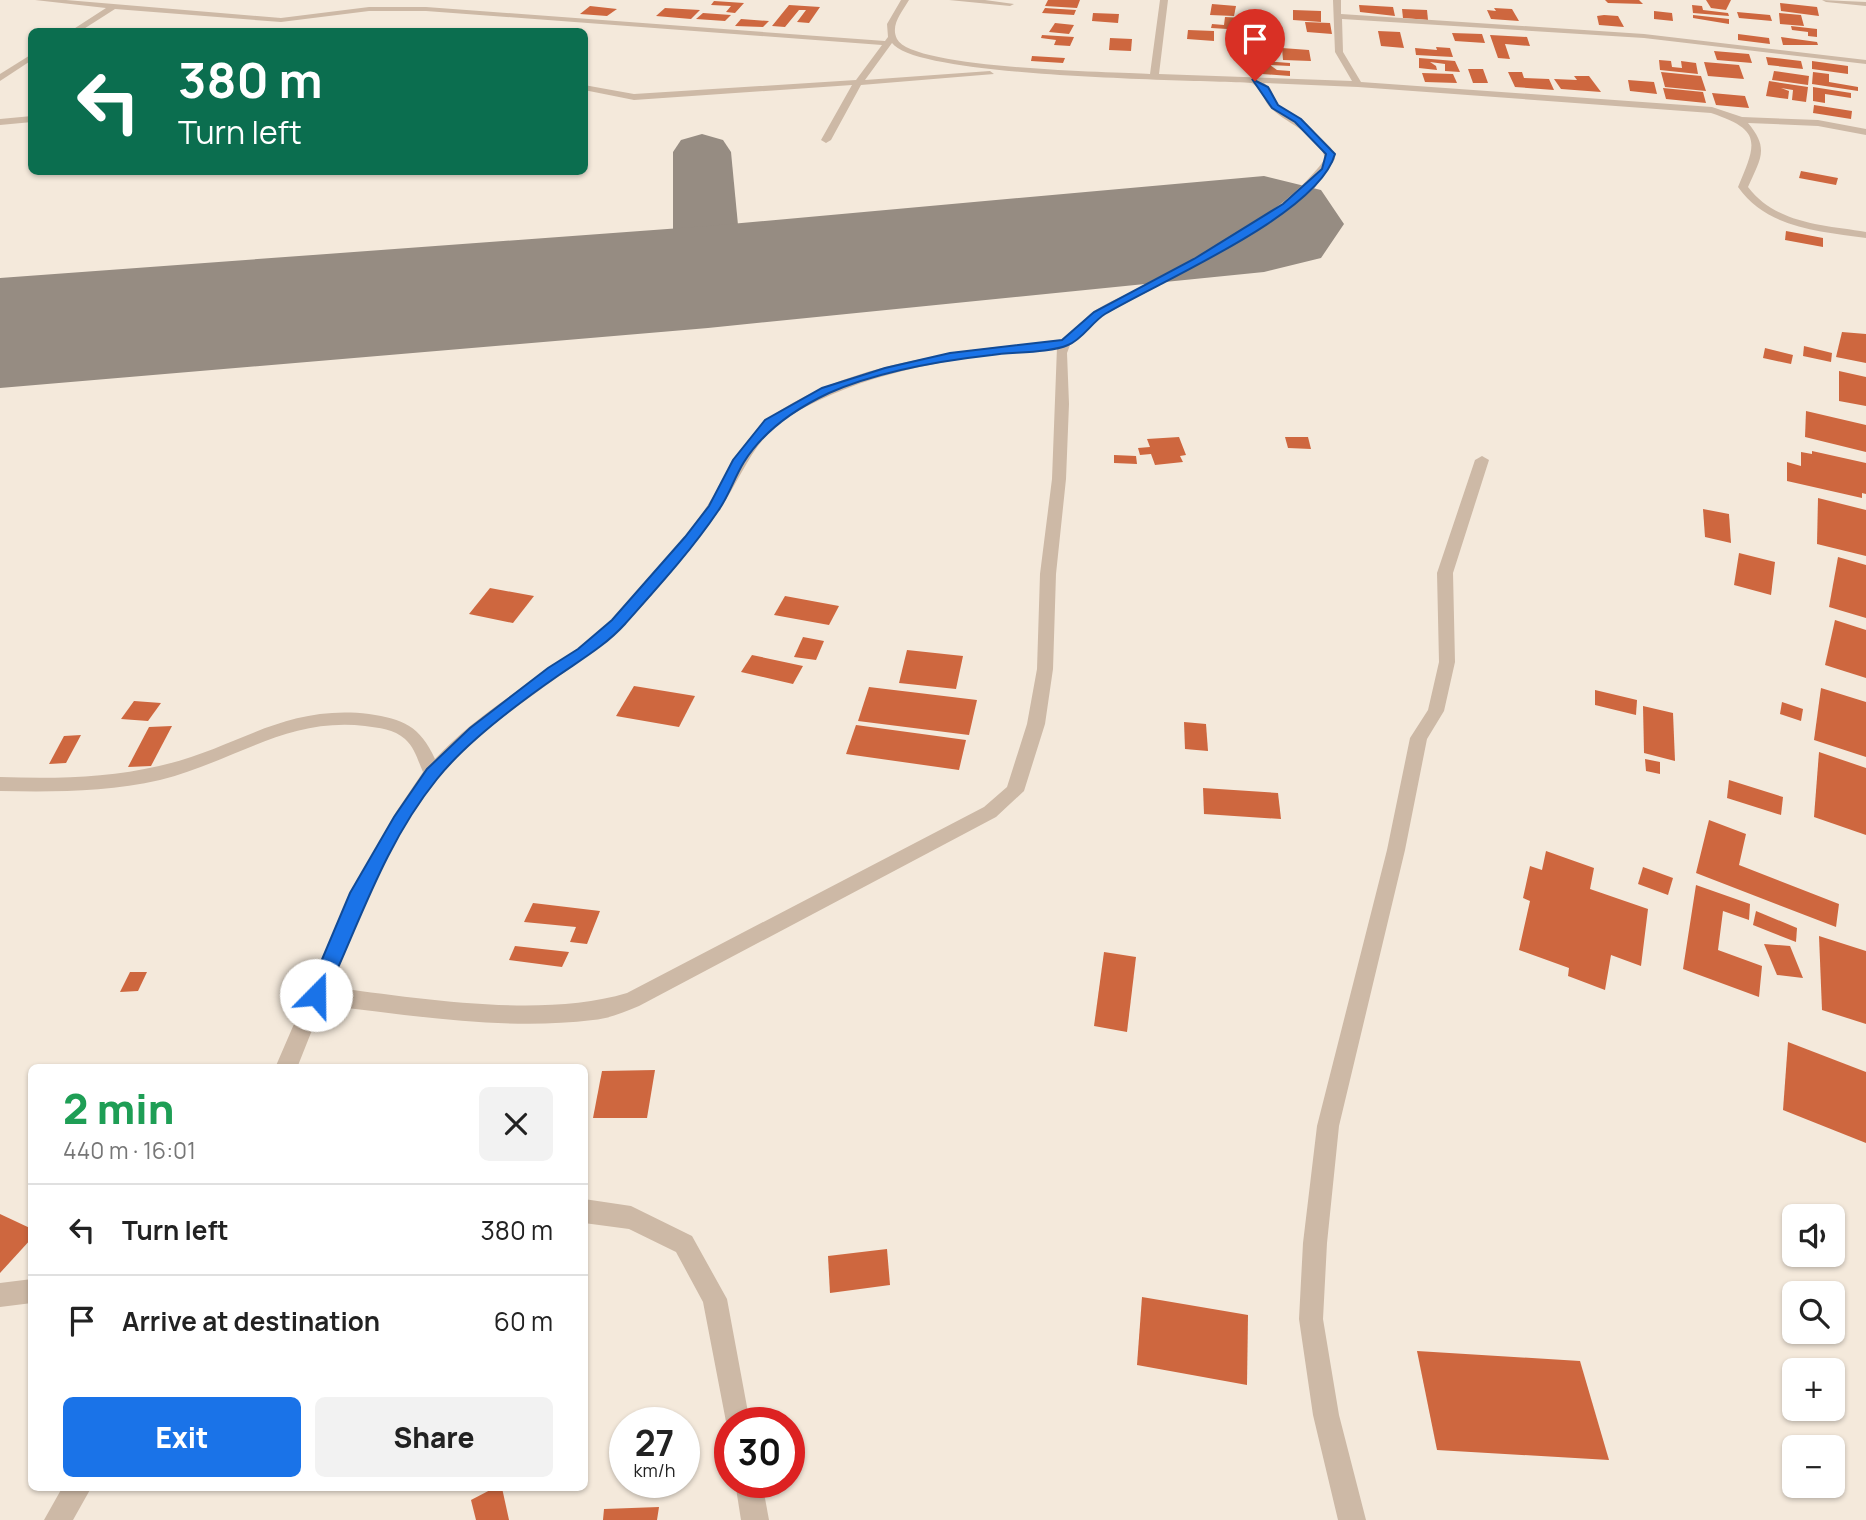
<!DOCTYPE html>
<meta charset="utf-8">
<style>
body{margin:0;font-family:Manrope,sans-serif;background:#f2f2f2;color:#222;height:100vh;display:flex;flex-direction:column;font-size:26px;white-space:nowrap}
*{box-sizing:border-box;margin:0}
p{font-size:23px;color:#767676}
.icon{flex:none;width:38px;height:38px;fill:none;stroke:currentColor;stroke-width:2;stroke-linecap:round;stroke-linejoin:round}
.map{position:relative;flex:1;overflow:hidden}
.details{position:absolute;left:28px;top:1064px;width:560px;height:427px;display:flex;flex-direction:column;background:#fff;border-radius:10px;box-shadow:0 2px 5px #0004}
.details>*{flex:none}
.top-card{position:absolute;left:28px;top:28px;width:560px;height:147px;border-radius:10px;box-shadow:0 2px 5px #0004;background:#0b6e4f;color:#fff;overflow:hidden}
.tools{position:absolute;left:1782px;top:1204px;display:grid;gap:14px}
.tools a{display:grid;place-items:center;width:63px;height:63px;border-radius:10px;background:#fff;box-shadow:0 2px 5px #0004;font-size:35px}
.speed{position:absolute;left:609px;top:1407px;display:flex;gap:14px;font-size:35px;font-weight:700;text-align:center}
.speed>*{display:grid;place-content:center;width:91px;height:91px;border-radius:50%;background:#fff;box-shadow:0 2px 5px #0004;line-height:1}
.speed small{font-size:18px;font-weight:400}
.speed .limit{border:10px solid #d22;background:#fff;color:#111}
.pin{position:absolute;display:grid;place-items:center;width:60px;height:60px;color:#fff;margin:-72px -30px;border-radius:50% 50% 50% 0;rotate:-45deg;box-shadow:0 0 7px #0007}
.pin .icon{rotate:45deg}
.me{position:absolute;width:77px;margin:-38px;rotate:22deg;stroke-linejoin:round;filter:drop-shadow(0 0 5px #0008)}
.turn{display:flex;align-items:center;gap:24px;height:147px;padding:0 35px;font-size:32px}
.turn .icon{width:91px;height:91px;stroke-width:2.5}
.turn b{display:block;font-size:49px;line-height:60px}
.round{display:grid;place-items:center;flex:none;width:74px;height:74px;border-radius:10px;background:#f2f2f2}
.headline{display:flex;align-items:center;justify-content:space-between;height:119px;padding:0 35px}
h1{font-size:42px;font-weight:800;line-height:52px;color:#1e9e55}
.action{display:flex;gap:14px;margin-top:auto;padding:14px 35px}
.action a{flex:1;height:80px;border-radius:10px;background:#1a73e8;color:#fff;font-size:28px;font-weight:800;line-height:80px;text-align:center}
.action a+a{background:#f2f2f2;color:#222}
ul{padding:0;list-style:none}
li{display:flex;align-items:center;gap:21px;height:91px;padding:0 35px;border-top:2px solid #e0e0e0}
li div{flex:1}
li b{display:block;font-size:26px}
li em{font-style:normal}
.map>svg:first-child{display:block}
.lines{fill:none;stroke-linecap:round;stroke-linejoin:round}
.taxiway{fill:#968c82;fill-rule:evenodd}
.runway{fill:#968c82;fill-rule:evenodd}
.building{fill:#ce673f}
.minor{fill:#cdb9a6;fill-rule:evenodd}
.route{fill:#1a73e8;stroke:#114b97;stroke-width:2}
</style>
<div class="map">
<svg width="1866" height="1520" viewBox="0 0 1866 1520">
<rect width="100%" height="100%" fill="#f4e9db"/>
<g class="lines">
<polygon class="taxiway" points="702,134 723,140 731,152 743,277 732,292 708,298 684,292 673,277 673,152 681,140"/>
<polygon class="runway" points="1264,176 1321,190 1344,224 1321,258 1264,272 708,328 0,388 0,278 708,226"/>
</g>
<g class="building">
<polygon points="1048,0 1080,0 1077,8 1045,6"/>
<polygon points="1605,0 1639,0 1643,4 1608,3"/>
<polygon points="1706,0 1731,0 1726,10 1711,8"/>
<polygon points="714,1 744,3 735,13 726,12 731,6 711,5"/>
<polygon points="1780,3 1817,7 1819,16 1781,11"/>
<polygon points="1212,4 1236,6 1234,16 1210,15"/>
<polygon points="789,5 820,7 809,23 797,22 806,10 799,10 785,27 772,26"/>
<polygon points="1359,5 1393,7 1395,16 1360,12"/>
<polygon points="1692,5 1702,6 1703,10 1728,13 1729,16 1693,13"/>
<polygon points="590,6 617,9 607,16 580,14"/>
<polygon points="665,8 700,10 691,19 656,16"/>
<polygon points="1045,8 1076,10 1074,15 1042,13"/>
<polygon points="1494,8 1512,9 1519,21 1491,19 1487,10 1496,11"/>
<polygon points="1402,9 1427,10 1428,20 1403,18"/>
<polygon points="1293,10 1321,11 1321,22 1293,20"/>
<polygon points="1654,11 1672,13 1673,21 1654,19"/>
<polygon points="1737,12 1770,15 1772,21 1739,18"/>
<polygon points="703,13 731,15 725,21 696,19"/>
<polygon points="1093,13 1119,14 1118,23 1092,21"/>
<polygon points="1779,13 1801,15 1804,26 1780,24"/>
<polygon points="1604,15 1618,16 1624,27 1599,25 1597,16"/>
<polygon points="1693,15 1729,19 1729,24 1693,18"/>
<polygon points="1225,17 1244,18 1244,30 1211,28 1212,24 1224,25"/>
<polygon points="741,19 769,21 763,27 735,26"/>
<polygon points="1305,22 1330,23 1332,34 1307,32"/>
<polygon points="1055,23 1074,25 1069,34 1049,32"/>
<polygon points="1791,26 1817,29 1817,37 1808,36 1808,32 1792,30"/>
<polygon points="1188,30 1214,31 1214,41 1187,39"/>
<polygon points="1378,31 1400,32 1404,48 1381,46"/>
<polygon points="1452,33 1482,34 1485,43 1455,41"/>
<polygon points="1738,34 1769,38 1770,44 1738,40"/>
<polygon points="1042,35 1074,37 1070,46 1054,45 1056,40 1041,38"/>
<polygon points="1490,35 1527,37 1530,46 1505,44 1510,59 1498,58"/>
<polygon points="1781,37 1817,42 1818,45 1783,45"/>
<polygon points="1110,38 1132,39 1131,51 1109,50"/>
<polygon points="1436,47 1450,48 1453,57 1416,55 1415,48 1437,50"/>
<polygon points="1282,48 1309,50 1311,61 1283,60"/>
<polygon points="1714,51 1749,54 1752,63 1717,60"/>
<polygon points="1032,56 1065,58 1063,63 1031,61"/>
<polygon points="1766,57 1801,61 1803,69 1768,65"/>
<polygon points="1419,58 1455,61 1460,72 1445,71 1445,64 1430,62 1436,66 1437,70 1419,68"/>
<polygon points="1659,60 1671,61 1672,67 1682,68 1681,61 1696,63 1698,74 1660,70"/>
<polygon points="1261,61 1290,63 1290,66 1270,65 1277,70 1290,71 1290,76 1262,74"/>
<polygon points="1812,61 1848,66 1848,74 1812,69"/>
<polygon points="1704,62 1739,65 1744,79 1708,76"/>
<polygon points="1468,69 1483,69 1488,83 1473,83"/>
<polygon points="1774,71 1809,76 1808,85 1772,80"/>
<polygon points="1508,72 1522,72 1524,78 1549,79 1554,90 1515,87"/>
<polygon points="1661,72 1701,76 1706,91 1665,87"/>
<polygon points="1813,72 1829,74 1829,82 1858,87 1858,91 1812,84"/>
<polygon points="1422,73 1453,74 1457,83 1425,82"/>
<polygon points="1574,76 1589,76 1601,92 1561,89 1554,79 1577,80"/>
<polygon points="1628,80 1654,82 1657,94 1630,91"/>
<polygon points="1769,81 1808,87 1806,102 1792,100 1793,90 1781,88 1789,91 1788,99 1766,96"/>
<polygon points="1813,87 1851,93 1851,98 1825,94 1825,103 1813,101"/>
<polygon points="1663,88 1703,92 1706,103 1666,99"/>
<polygon points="1712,93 1745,96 1749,108 1716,105"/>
<polygon points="1814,105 1852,111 1851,119 1813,113"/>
<polygon points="1801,171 1838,178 1836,185 1799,178"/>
<polygon points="1786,231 1823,238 1823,247 1785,240"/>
<polygon points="1842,332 1866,334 1866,363 1836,357"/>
<polygon points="1804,346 1832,353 1831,362 1803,356"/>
<polygon points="1765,348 1793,355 1791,364 1763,358"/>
<polygon points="1839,371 1866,377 1866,406 1839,401"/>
<polygon points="1806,411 1866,425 1866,452 1805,437"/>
<polygon points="1179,437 1186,455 1180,456 1183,462 1155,465 1151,454 1140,455 1138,448 1150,447 1147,439"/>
<polygon points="1285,437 1308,437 1311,449 1288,448"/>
<polygon points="1812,451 1866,463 1866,494 1862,493 1862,498 1787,481 1787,462 1801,466 1801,452 1812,454"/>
<polygon points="1114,455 1136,456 1137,464 1114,463"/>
<polygon points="1818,498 1866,510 1866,556 1817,544"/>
<polygon points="1703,509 1729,514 1731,543 1705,537"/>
<polygon points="1739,553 1775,562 1771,595 1734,585"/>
<polygon points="1838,557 1866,565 1866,618 1829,607"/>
<polygon points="490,588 534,596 513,623 469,614"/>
<polygon points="785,596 839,606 829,625 774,615"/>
<polygon points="1835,620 1866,630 1866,678 1825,665"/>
<polygon points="803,637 824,641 816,660 794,657"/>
<polygon points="907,650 963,656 956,689 899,683"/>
<polygon points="752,655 803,666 793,684 741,672"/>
<polygon points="634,686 695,696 679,727 616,716"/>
<polygon points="869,687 977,700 969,735 858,721"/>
<polygon points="1821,688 1866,702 1866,757 1814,740"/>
<polygon points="1595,690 1637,700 1636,715 1595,705"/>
<polygon points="134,701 161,703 148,721 121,719"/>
<polygon points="1782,702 1803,709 1801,721 1780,714"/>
<polygon points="1643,706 1673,713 1675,761 1644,753"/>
<polygon points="1184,722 1206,724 1208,751 1185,749"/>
<polygon points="856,725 966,740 959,770 846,754"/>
<polygon points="172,726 151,766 128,767 149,727"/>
<polygon points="81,735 66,763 49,764 64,736"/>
<polygon points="1819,752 1866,768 1866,835 1814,817"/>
<polygon points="1645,759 1660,762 1660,774 1646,771"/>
<polygon points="1729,780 1783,797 1781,815 1727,798"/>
<polygon points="1203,788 1278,793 1281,819 1204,814"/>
<polygon points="1709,820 1746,834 1739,865 1839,904 1836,927 1696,873"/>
<polygon points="1546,851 1594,868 1590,889 1648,909 1641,966 1611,955 1605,990 1568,976 1569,968 1519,950 1530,901 1523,898 1530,866 1542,870"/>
<polygon points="1643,867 1673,878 1668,895 1638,884"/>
<polygon points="1696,885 1750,904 1749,920 1723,911 1718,950 1762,966 1759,997 1683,969"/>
<polygon points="533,903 600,911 587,944 570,942 576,927 524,922"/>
<polygon points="1756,911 1797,928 1796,942 1753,925"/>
<polygon points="1819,936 1866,951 1866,1024 1822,1010"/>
<polygon points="1764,944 1790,946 1803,978 1777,975"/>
<polygon points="515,946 569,952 562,967 509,960"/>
<polygon points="1104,952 1136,957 1127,1032 1094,1026"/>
<polygon points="130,972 147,972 138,991 120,992"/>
<polygon points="1788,1042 1866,1072 1866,1143 1783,1110"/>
<polygon points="655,1070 647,1118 593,1118 602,1071"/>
<polygon points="0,1214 32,1229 32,1238 0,1273"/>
<polygon points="887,1249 890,1285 830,1293 828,1256"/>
<polygon points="1142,1297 1248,1315 1247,1385 1137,1365"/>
<polygon points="1417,1351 1580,1361 1609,1460 1437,1450"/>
<polygon points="494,1488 502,1488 509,1520 476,1520 471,1500"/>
<polygon points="659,1507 657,1520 603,1520 604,1509"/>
</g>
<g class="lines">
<g class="minor">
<path d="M35 0H66L281 18 369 7H426L885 41 888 37 887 24 901 0H909C902 12 890 25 897 39 912 69 1112 72 1150 74L1160 0H1168L1159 74 1352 81 1335 52 1333 0H1341V14L1644 34 1866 60V64L1644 38 1342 19 1343 52 1361 82 1712 107 1742 117 1818 120 1866 129V135L1818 126 1748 123C1770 149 1760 159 1748 187 1776 224 1823 225 1866 232V238C1819 231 1768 229 1738 187 1757 142 1762 130 1711 113L1358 87 1264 83 1270 88 1278 105 1301 119 1331 148 1335 159 1315 187 1290 208 1201 263 1102 316 1070 345 1067 353 1069 404 1066 479 1056 574 1053 669 1045 724 1024 791 996 817 639 1006C625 1012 608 1019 593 1020 504 1031 410 1015 322 1005L297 1068H275L348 899 396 812 423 772C418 761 415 748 405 739 394 729 379 728 365 726 287 717 233 762 160 780 107 792 54 792 0 791V777C54 779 107 778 159 766 236 749 283 704 369 714 403 719 420 726 435 759 478 712 535 682 585 643 630 609 668 561 701 515 727 479 741 434 781 410 843 371 917 358 988 348 1008 345 1044 346 1060 340 1073 335 1083 319 1094 311 1110 301 1128 294 1144 285 1206 252 1283 216 1325 159 1320 134 1288 125 1272 109 1262 100 1265 92 1252 83 1197 80 917 78 892 43L865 80 990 71 994 74 861 85 831 140 826 143 821 140 852 85 634 100 584 90V85L634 94 856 80 882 45 426 11H369L281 22 115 9 79 32H69L106 8ZM1057 347 1052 479 1040 574 1037 669 1027 724 1007 787 984 807 627 993C540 1019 418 998 329 987 363 902 402 806 472 743 532 689 597 659 651 596 675 568 699 540 720 509 743 475 755 435 793 414 873 367 966 357 1057 347Z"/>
<polygon points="949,0 985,0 1014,4 1010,6"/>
<polygon points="1822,0 1866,2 1866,6 1826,2"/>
<polygon points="32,54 32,60 0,81 0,74"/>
<polygon points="32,116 32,122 0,125 0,119"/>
<polygon points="1482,456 1489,460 1453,573 1455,662 1444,711 1427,739 1405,850 1339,1126 1327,1243 1323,1319 1339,1415 1366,1520 1338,1520 1313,1415 1299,1319 1303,1243 1317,1126 1387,850 1410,738 1428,710 1439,662 1437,573 1475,460"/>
<polygon points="584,1199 631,1206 692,1236 727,1299 750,1423 730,1423 730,1433 728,1432 703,1302 676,1252 629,1229 584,1223"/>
<polygon points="32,1279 32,1303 0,1307 0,1283"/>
<polygon points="735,1482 762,1482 769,1520 741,1520"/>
<polygon points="62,1488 91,1488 73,1520 44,1520"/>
</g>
</g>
<path class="route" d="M1252 79 1268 87 1278 105 1301 119 1335 154C1318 215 1160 281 1105 314 1092 322 1082 340 1068 345 1050 353 1012 352 992 355 938 361 879 371 829 393 795 409 764 430 744 462 734 478 729 496 718 511 691 551 657 588 625 624 606 645 582 659 559 675 520 702 467 741 437 779 383 846 359 925 323 1001H310L307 995 350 893 394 817 427 769 470 728 548 668 578 649 612 620 685 537 709 506 733 460 765 420 822 388 885 368 950 353 1062 340 1094 312 1194 259 1283 204 1322 169 1326 154 1295 122 1272 108Z"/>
</svg>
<div class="tools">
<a><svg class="icon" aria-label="sound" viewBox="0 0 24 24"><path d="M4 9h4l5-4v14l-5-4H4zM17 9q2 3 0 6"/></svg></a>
<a><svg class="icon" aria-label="search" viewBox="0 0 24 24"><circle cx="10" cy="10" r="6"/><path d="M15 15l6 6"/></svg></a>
<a>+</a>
<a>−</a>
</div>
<div class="speed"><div>27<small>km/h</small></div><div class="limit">30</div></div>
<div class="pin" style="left:1255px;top:81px;background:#d93025"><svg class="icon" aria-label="arrive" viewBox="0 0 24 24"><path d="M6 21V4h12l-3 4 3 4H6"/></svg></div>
<svg class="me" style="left:316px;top:995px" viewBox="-20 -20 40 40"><circle r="19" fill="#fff"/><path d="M0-13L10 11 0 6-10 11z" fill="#1a73e8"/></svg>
<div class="top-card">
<div class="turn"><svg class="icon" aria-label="left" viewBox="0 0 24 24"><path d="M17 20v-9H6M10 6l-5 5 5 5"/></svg><div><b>380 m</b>Turn left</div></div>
</div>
<section class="details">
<div class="headline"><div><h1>2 min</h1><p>440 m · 16:01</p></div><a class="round"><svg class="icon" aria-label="close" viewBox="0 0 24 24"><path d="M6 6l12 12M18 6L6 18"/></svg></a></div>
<ul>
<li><svg class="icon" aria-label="left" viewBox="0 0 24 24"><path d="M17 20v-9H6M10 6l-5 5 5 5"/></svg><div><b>Turn left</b></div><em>380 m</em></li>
<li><svg class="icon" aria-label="arrive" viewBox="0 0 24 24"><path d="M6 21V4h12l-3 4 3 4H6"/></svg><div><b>Arrive at destination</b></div><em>60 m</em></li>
</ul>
<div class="action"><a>Exit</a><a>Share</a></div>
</section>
</div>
